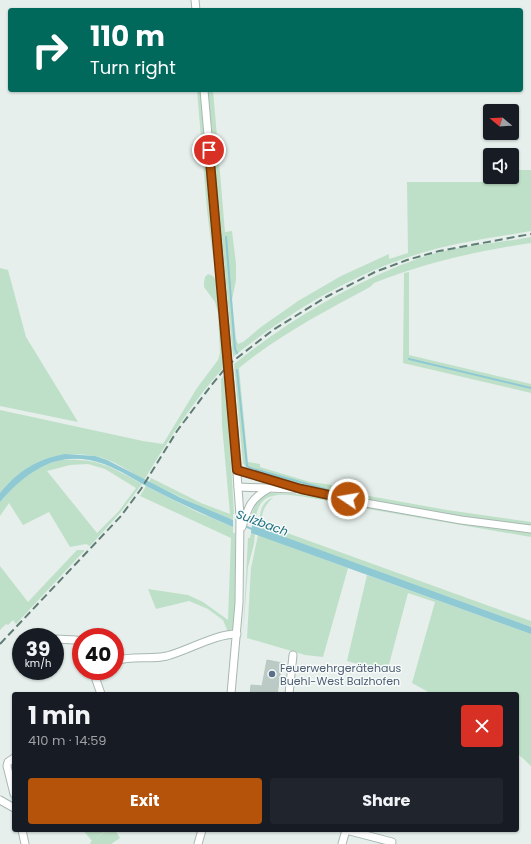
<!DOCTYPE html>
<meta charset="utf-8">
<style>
body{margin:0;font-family:Poppins,sans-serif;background:#20242c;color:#f1f3f6;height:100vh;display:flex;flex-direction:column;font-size:15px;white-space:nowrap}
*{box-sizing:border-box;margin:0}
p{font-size:13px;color:#9ea1a6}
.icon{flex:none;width:22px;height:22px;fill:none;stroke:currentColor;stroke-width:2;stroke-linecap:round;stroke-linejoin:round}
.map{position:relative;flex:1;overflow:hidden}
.sheet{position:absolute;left:12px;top:692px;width:507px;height:140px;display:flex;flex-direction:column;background:#171b24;border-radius:4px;box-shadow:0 1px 3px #0004}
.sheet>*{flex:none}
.hud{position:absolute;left:8px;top:8px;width:515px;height:84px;border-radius:4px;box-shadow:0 1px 3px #0004;background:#00695c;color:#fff;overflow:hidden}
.needle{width:26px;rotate:288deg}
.buttons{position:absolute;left:483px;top:104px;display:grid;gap:8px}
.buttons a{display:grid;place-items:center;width:36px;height:36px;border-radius:4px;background:#171b24;box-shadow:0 1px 3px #0004;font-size:20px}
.speed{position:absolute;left:12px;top:628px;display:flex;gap:8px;font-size:20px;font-weight:700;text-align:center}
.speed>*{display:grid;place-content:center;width:52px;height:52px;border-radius:50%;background:#171b24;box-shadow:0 1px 3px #0004;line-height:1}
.speed small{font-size:10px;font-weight:400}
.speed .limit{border:6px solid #d22;background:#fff;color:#111}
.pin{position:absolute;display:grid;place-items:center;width:34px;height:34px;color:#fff;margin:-17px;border:2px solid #fff;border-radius:50%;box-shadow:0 1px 4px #0007}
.me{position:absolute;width:44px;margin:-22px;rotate:282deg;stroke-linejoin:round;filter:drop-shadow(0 0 3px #0008)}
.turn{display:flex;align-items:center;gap:14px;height:84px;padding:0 16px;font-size:18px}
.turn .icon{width:52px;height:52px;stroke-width:2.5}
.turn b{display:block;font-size:28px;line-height:34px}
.round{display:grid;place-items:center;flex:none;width:42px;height:42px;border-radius:4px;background:#20242c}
.summary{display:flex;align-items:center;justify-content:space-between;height:68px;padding:0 16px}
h1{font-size:24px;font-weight:700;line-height:30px}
.cta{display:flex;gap:8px;margin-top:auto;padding:8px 16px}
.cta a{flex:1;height:46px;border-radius:4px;background:#b45309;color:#fff;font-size:16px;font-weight:700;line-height:46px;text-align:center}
.cta a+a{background:#20242c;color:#f1f3f6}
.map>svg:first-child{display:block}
.green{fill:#bfe0c8;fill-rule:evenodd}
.water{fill:#8ec9d4}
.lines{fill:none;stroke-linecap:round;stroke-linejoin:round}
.stream{stroke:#8ec9d4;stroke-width:2}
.building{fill:#bbcac4;stroke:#b8c9c2}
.minor-casing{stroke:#a8b8b2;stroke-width:9}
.minor{stroke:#fff;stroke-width:7}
.rail{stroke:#5f7d75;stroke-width:2;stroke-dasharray:8 4;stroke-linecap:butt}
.route-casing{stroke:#753606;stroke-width:10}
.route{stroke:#b45309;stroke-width:7}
.service-dot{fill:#5c6f8a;stroke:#f7fbf9;stroke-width:1.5}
.labels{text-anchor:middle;stroke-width:3;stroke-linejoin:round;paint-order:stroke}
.service-label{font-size:11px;fill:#4e5e75;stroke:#f7fbf9;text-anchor:start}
.water-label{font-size:12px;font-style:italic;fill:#1c6f80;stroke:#f7fbf9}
</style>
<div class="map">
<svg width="531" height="844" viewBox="0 0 531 844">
<rect width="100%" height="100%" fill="#e6efeb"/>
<g class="green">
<polygon points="197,90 200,90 213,258 207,210"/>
<path d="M208 90H213L225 232 232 231 236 264V280L232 300 236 339 238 344 243 342 261 327 298 301 341 276 389 254V259L408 253 407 182H490L491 177H512V170H531V231C492 238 452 243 415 255 348 276 287 314 233 357Z"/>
<path d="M531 237V243C477 251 424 263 374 283L370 287C325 311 278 336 239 368L248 462 260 464V467L310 482 332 485 334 486V489L330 492 248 471 243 463 234 364C284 324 341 289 401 265 415 260 429 254 444 251 473 245 502 242 531 237Z"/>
<polygon points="0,268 8,270 26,337 78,422 0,406"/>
<polygon points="409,272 409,355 531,384 531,393 403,363 404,273"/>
<path d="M208 274 213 276 216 280 225 366C193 401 169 439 144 480 129 471 112 459 94 456 55 449 25 463 0 493V410L143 441 163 444 197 388 218 360 220 353 218 313 215 302 204 287V282L205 277Z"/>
<polygon points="226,373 234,514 233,514 233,520 201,507 149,482 151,478 201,503 230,514 222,425 221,379"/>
<path d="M61 460C98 458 110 466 142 484L120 513 90 546 86 544 70 547 49 512 23 525 9 503 0 516V502C19 480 33 467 61 460ZM88 464 105 469 136 488 119 511 97 533 47 471 70 465Z"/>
<polygon points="146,486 195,511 233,527 233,533 235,533 237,591 234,628 228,632 223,620 208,609 189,601 156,609 148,589 188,595 203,602 228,620 231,538 140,496"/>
<polygon points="343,489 369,496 447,510 531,522 531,526 472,518 343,495 340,491"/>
<path d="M270 493 296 494 330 499 331 501C313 500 270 485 260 505 256 511 256 519 255 526L252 525V522L250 521C253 508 257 498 270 493Z"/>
<path d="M274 497C266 503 258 515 265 525L531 621V627L259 528C260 514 259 503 274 497Z"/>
<polygon points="338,501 454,522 531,533 531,537 374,510 344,505"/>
<polygon points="251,533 255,534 254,544 248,567 243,635 248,538 250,538"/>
<polygon points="258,535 348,568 323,657 305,655 247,638 251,568"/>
<polygon points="77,550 85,550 16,624 13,620 8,625 6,624 0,630 0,566 28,602"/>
<polygon points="367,575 531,634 531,766 517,753 517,694 432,694 412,683 435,602 408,593 387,672 347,661"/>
<polygon points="83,830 107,830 95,839 108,830 115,830 120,838 111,844 91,844 90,843 92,841"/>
</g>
<g class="water">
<path d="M65 454 95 456 107 460 181 498 233 520V527C205 515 177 502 150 488 135 480 120 470 104 464 60 448 27 470 0 502V493C18 471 37 459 65 454Z"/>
<polygon points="252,525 531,627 531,634 251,533"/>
</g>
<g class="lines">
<g class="stream">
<polyline points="226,237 235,349 237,353"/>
<polyline points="409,359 531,388"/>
<polyline points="237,370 247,466 250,468 325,489"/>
<polyline points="245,526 254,530"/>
</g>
</g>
<polygon class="building" points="267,660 282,663 277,694 250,694 251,685 262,686"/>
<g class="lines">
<defs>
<g id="minor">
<polyline points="195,0 196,10"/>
<polyline points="204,90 234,430 240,516 239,603 231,694"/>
<polyline points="237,470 301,489 360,502 461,520 531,529"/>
<polyline points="238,487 294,489"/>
<path d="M242 527C248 508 250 499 268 489"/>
<polyline points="55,639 76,640 81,647"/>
<path d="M115 661C132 655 150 660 167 656 189 650 215 634 237 634"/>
<polyline points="93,671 101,694"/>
<polyline points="289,694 293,655"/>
<polyline points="14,758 8,762 7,766 14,794"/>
<polyline points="0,800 14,808"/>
<polyline points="22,830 25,844"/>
<polyline points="346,830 392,842"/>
<polyline points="198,844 202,830"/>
<polyline points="342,844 346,830"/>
</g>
</defs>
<use href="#minor" class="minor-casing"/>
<use href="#minor" class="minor"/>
<polyline class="rail" points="0,644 121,516 141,489 177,431 210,387 228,365 273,330 326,297 375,272 407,260 439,251 531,234"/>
</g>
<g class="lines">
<defs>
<polyline id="route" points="209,150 237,470 301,489 348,499"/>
</defs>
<use href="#route" class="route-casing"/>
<use href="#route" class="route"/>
</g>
<circle class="service-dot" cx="272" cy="674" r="4"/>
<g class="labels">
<g class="service-label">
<text x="280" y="672">Feuerwehrgerätehaus<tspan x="280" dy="13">Buehl-West Balzhofen</tspan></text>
</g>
<g class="water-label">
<text transform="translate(262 523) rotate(20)" y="4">Sulzbach</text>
</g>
</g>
</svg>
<div class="buttons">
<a><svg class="needle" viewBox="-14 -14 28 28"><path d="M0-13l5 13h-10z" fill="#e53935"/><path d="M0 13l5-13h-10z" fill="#9ea1a6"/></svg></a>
<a><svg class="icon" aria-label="sound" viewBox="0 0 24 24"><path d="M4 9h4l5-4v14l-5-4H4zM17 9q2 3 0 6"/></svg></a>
</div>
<div class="speed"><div>39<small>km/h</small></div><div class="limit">40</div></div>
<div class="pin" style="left:209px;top:150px;background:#d93025"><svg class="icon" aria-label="arrive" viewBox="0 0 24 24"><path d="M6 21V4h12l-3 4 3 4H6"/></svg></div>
<svg class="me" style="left:348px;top:499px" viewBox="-20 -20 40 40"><circle r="17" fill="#b45309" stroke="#fff" stroke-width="3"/><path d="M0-11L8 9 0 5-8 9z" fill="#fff"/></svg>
<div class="hud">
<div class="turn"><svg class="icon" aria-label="right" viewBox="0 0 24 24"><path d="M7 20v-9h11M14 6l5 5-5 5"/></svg><div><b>110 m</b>Turn right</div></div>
</div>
<section class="sheet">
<div class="summary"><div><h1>1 min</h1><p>410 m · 14:59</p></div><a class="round" style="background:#d93025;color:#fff"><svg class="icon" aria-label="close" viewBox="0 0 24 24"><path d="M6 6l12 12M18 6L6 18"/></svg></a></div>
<div class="cta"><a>Exit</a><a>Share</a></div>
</section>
</div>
